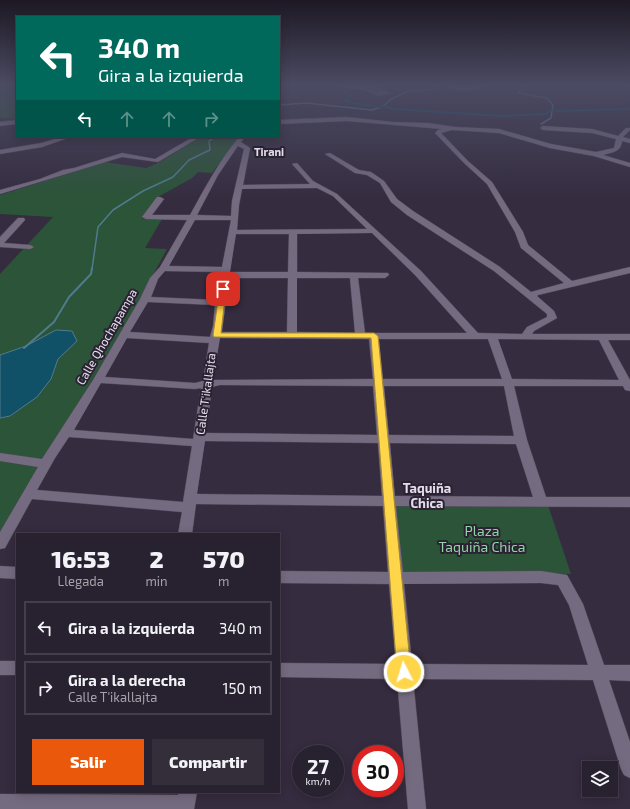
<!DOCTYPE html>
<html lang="es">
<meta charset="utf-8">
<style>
body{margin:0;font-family:"Exo 2",sans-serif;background:#342e3b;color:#f1f3f6;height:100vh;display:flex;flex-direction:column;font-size:15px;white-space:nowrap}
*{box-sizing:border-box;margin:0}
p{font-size:13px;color:#a5a3aa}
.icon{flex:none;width:22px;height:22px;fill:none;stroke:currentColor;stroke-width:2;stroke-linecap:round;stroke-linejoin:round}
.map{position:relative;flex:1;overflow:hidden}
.side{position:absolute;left:16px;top:533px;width:264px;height:260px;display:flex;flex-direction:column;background:#28212f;border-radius:0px;box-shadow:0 2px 10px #0003,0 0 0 1px #443e4b}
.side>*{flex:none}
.guide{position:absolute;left:16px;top:16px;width:264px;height:122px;border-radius:0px;box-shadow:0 2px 10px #0003,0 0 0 1px #443e4b;background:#00695c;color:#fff;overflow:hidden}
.fabs{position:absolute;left:582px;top:761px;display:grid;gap:8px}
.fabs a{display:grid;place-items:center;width:36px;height:36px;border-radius:0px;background:#28212f;box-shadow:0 2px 10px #0003,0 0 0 1px #443e4b;font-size:20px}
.speed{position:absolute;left:292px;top:745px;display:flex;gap:8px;font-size:20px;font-weight:700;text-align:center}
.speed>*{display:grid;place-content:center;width:52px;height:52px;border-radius:50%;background:#28212f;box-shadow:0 2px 10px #0003,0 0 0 1px #443e4b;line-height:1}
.speed small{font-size:10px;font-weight:400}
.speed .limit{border:6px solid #d22;background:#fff;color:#111}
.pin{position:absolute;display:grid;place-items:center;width:34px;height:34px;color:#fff;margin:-17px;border-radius:8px;box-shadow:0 2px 6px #0006}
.me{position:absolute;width:44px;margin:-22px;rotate:355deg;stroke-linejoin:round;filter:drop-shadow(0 0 3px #0008)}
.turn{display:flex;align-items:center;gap:14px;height:84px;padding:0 16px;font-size:18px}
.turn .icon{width:52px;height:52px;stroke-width:2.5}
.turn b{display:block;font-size:28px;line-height:34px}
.lanes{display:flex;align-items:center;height:38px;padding:0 16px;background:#0003;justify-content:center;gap:20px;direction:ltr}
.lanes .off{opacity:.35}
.eta{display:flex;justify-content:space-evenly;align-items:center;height:68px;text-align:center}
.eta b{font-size:24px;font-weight:800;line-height:28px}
.primary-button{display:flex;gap:8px;margin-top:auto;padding:8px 16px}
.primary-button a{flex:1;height:46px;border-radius:0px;background:#ea580c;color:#fff;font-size:16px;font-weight:800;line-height:46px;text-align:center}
.primary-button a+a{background:#342e3b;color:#f1f3f6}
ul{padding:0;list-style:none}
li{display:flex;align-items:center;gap:12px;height:54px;margin:0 8px 6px;padding:0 8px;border:2px solid #443e4b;border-radius:0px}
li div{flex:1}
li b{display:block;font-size:15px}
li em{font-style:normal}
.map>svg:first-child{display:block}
.green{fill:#2b5438}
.water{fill:#115167;stroke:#507b8e}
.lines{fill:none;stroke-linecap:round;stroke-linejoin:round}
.stream-far1{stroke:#507b8e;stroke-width:1.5}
.stream{stroke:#507b8e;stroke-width:2}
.canal{fill:#115167;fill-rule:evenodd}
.minor-casing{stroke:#514958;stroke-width:1}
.minor{fill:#756b81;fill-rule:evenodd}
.route{fill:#ffd54a;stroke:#a68a30}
.labels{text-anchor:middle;stroke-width:4;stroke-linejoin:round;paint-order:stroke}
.far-neighbourhood-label{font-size:11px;font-weight:bold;fill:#e4deea;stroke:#2b2234}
.street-label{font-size:12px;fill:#e4deea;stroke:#2b2234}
.neighbourhood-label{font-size:13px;font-weight:bold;fill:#e4deea;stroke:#2b2234}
.near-park-label{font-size:14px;fill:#8fd6a3;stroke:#2b2234}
</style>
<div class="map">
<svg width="630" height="809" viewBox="0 0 630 809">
<rect width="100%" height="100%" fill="#352c3f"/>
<g class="green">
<polygon points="0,85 17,85 17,119 0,118"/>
<polygon points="201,137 239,137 212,173 198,172 192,178 158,197 142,219 162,219 145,248 167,249 130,318 1,530 0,530 0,274 53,217 0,214 0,195 105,162 146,168 158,163"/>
<polygon points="394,504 548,505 571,574 400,572"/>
</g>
<polygon class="water" points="56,330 72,331 77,341 58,359 51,379 37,397 10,416 0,418 0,355 26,346"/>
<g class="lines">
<g class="stream-far1">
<polyline points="526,85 518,93 547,98 553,105 551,118 541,124"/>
<polyline points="279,105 306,103 372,110 382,107 390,100 408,91 430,90 443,85"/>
<polyline points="92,269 98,227 113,210 143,191 173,177 189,160 210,150 209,141 215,137"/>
</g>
<polyline class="stream" points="24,348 54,322 69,297 91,274 92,268"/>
<g class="canal">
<polygon points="321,85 327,85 349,91 349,93 348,93 353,96 348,100 357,103 383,106 385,105 393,108 503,115 545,113 550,109 553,110 546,115 503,117 392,110 384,107 382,108 356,105 344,101 344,99 348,96 341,93 341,91"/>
<polygon points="630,108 630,110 556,112 554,111 556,110"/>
</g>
<defs>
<g id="minor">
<path d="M333 85 356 86 355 85H370L392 93 379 96 364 90ZM367 88H369L381 92H379Z"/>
<path d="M448 85 462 88 487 85C477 91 457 94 448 85Z"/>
<path d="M347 117 393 122 428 123 456 127 499 129 551 144 596 152 614 148 616 139 592 133 543 130 540 128 543 126 592 129 618 136 626 128H630V130L623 137 630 139V143L622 141C621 152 613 152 603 155L630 163V167L594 156 550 148 499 133 452 130 441 133 468 161 492 182 523 232 528 245 572 281 630 267V273L538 295 537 296 554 311 557 318 534 331 532 334H630V340H608L630 380V391L625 390 623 386H514L527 440 546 497H630V507L396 506 403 572 541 571 567 575 583 604 604 665H630V681L609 680 630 742V778L624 775 621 769 593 680 413 679 426 809H408L397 679 279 677V663L396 664 389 584 279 583V571L388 572 383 506 196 504 192 534H178L182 512 32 499 5 548 0 549V532L38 467 0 461V453L42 459 93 380 140 299 150 278 160 267 187 220 146 219 142 217 157 197H160L164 199 152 215H190C205 188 219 161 239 137H245L241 142 250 148 243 185 310 184 292 164 297 163 313 181 337 194 421 271 478 333 522 334 527 327 547 317V314L494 271 407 215 391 202 380 183 367 175 355 173 325 154 330 153 359 170 371 172 384 181 397 199 413 211 500 267 531 292 564 283 521 248 515 232 487 184 464 163 435 133 438 130 442 129 347 121 279 124V120ZM238 146 244 149 232 201 231 216 197 215 218 175ZM317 188 333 196 367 229 237 230 239 205 242 189ZM195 220H231L222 267 169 266ZM372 233 415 275 467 333H365L358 278H385L389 275 388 273 297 272V234ZM236 234H289L288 272H230ZM165 271 221 272 216 300 151 297 158 279ZM229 278H288L287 332H222ZM297 278H350L355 333 297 332ZM148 302 215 305 213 326 210 337 130 332ZM127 338 209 343 203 381 195 383 105 377ZM220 338 369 339 373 379 213 380ZM379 339H488L502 379H383ZM498 339 599 340 619 380 512 379ZM101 383 195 389 201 388 193 439 74 430ZM220 385 373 386 377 435 206 433 212 387ZM384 386H504L514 436 389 435ZM69 437 192 446 183 502 37 490 55 458ZM205 441 378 443 382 496 197 494ZM390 443 516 444 533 497 395 496ZM541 583 558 585 569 605 588 665 412 664 404 584Z"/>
<polygon points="17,120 17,124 0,126 0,122"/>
<polygon points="62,137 71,137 42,147 0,154 0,150 41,143"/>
<polygon points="193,137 200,137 158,162 122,157 0,194 0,190 40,179 63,170 74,168 122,153 155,159"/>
<polygon points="18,218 24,218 25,220 4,243 30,245 34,247 30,249 0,247 0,237"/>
<polygon points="0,566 17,567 17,579 0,578"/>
<rect x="0" y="661" width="17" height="14"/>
<polygon points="179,792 197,792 194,809 0,809 0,794 178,795"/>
</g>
</defs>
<use href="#minor" class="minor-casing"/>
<use href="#minor" class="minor"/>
</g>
<linearGradient id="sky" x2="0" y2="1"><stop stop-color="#1d1823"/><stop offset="0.43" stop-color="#4b4b63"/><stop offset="1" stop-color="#4b4b63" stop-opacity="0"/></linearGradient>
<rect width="630" height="198" fill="url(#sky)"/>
<polygon class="route" points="220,287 225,287 226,289 221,333 374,333 378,336 411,672 409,676 404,678 399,676 397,672 371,338 214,337 213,335"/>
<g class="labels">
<g class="far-neighbourhood-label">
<text x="269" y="156">Tirani</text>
</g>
<g class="street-label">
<text transform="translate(107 337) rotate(-60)" y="4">Calle Qhochapampa</text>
<text transform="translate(206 394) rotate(-82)" y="4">Calle T'ikallajta</text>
</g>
<g class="neighbourhood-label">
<text x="427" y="493">Taquiña<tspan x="427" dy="15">Chica</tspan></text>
</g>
<g class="near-park-label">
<text x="482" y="536">Plaza<tspan x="482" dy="16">Taquiña Chica</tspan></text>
</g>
</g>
</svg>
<div class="fabs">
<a><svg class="icon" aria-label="layers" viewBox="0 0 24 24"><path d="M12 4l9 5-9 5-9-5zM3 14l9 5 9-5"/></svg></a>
</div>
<div class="speed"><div>27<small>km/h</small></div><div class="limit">30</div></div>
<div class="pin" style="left:223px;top:289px;background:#d93025"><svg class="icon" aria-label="arrive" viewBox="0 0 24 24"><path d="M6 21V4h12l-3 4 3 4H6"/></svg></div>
<svg class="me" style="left:404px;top:672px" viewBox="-20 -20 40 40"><circle r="17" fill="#ffd54a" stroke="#fff" stroke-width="3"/><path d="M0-11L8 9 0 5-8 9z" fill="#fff"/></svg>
<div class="guide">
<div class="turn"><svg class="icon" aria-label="left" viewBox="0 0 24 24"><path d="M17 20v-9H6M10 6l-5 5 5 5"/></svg><div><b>340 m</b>Gira a la izquierda</div></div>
<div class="lanes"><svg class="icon" aria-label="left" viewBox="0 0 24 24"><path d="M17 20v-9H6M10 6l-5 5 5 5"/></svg><svg class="icon off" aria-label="ahead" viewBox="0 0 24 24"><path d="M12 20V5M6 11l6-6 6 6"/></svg><svg class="icon off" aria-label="ahead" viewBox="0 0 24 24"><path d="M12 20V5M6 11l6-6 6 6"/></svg><svg class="icon off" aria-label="right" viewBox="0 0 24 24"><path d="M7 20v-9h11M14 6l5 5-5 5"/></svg></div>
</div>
<section class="side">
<div class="eta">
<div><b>16:53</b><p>Llegada</p></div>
<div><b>2</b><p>min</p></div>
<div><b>570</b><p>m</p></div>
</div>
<ul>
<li><svg class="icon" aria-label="left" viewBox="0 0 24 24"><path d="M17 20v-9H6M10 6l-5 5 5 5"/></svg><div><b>Gira a la izquierda</b></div><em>340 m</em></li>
<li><svg class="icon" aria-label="right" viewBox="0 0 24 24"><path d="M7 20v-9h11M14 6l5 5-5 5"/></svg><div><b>Gira a la derecha</b><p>Calle T'ikallajta</p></div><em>150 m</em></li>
</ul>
<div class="primary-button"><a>Salir</a><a>Compartir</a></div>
</section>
</div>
